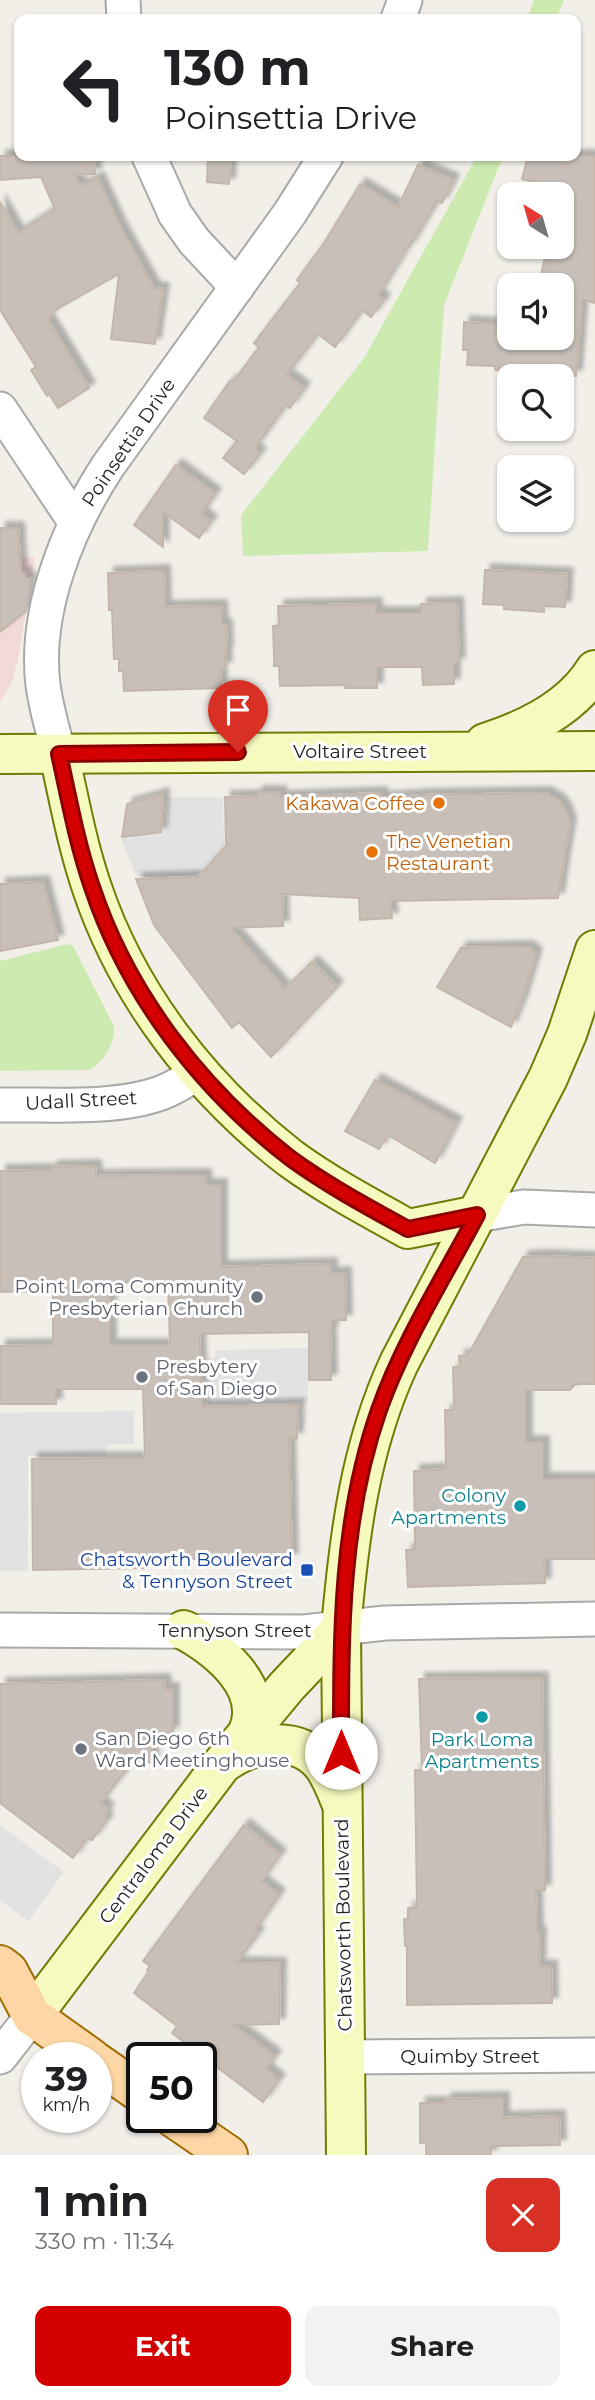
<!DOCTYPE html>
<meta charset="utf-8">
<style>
body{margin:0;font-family:Montserrat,sans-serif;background:#f2f2f2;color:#202124;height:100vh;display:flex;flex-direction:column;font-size:26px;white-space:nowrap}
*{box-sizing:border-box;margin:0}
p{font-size:23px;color:#757577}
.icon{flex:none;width:38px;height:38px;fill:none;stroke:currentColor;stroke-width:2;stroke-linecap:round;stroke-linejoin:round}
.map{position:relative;height:2155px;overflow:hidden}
.side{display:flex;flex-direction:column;background:#fff;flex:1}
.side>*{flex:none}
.top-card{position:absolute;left:14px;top:14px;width:567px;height:147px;border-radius:14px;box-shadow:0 2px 5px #0004;background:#fff;color:#202124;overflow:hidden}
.needle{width:46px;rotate:323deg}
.buttons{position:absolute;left:497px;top:182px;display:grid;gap:14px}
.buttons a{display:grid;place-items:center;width:77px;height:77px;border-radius:14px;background:#fff;box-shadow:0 2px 5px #0004;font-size:35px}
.speed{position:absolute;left:21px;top:2042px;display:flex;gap:14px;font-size:35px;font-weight:700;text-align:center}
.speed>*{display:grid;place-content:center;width:91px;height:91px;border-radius:50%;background:#fff;box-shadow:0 2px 5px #0004;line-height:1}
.speed small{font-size:18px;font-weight:400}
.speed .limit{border:4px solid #111;border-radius:10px;background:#fff;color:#111}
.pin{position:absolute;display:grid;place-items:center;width:60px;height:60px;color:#fff;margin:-72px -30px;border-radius:50% 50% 50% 0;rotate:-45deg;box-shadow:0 0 7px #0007}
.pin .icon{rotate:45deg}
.me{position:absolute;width:77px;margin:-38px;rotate:0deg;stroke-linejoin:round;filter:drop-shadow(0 0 5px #0008)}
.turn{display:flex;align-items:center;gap:24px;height:147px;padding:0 35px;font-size:32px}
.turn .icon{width:91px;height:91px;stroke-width:2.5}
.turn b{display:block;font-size:49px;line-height:60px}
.round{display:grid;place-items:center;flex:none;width:74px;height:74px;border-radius:14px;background:#f2f2f2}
.head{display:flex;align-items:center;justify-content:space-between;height:119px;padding:0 35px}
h1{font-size:42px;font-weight:700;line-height:52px}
.cta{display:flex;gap:14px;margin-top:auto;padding:14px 35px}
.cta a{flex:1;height:80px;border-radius:14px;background:#d40000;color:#fff;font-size:28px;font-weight:700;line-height:80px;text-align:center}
.cta a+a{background:#f2f2f2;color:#202124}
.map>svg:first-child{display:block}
.commercial{fill:#f2dad9}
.grass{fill:#cdebb0}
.parking{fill:#e2e2e2}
.building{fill:#c7bfb8;stroke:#c4b6ab;stroke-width:2;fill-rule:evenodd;filter:url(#shadow)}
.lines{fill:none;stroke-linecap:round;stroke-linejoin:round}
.street-casing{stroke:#a9a9a9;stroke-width:37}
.secondary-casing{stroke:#707d05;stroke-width:42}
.primary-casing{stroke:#a06b00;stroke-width:42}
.street{stroke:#fff;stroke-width:33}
.secondary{stroke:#f7fabf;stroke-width:38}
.primary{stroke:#fcd6a4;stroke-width:38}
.route-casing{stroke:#8a0000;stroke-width:18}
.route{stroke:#d40000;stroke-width:12}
.food-dot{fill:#e8710a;stroke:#fff;stroke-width:2.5}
.worship-dot{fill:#6b7280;stroke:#fff;stroke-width:2.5}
.culture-dot{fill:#0f9aa8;stroke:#fff;stroke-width:2.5}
.transit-dot{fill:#1a4fb4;stroke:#fff;stroke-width:2.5}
.labels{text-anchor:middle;stroke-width:6;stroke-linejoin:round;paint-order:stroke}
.street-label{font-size:19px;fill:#222;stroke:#fff}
.food-label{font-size:19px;fill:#c56008;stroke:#fff;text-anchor:end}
.worship-label{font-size:19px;fill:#5b616d;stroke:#fff;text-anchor:start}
.culture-label{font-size:19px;fill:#0d838f;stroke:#fff;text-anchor:end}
.transit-label{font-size:19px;fill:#164399;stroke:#fff;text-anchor:end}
</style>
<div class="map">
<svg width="595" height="2155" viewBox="0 0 595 2155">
<defs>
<filter id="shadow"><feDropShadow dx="6" dy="-6" stdDeviation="2" flood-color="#0004"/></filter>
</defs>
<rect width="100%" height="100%" fill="#f2efe9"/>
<polygon class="commercial" points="35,557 18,659 12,682 0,702 0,558"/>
<g class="grass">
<polygon points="534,0 564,0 556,19 527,19"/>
<polygon points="477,156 503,156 444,305 428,551 243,556 241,515 364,358"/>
<path d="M68 944 73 946 114 1026C116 1042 103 1064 88 1070L0 1071V961Z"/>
</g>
<g class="parking">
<polygon points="167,797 223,797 224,846 197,875 137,877 121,839 161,832 161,826 168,824"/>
<polygon points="308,1348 308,1402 208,1404 207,1358 215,1357 215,1350"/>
<polygon points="134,1411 134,1444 107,1445 106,1455 28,1456 28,1571 0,1571 0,1413"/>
<polygon points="0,1825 64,1872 28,1921 0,1900"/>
</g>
<g class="building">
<polygon points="0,156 94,156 95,174 75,175 80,186 98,178 119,225 154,288 163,289 155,344 111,339 119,274 52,312 53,314 47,318 89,388 58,408 49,394 47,396 31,370 36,367 0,310 0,202 18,233 55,209 41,177 0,180"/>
<polygon points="208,156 231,156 229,184 207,182"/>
<polygon points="528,156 595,156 595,303 582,300 576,376 495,370 495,366 467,365 468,350 463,350 464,322 509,325 509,338 562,338 562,285 539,285 547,247 562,247 562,189 522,179"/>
<polygon points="418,165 453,180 442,203 437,201 409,247 408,246 378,295 384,300 371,317 362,310 335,347 318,334 286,375 304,388 290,408 286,405 254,449 260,454 244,474 223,458 237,441 204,418 230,381 233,382 259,347 254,343 300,283 297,280 324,243 360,184 398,207"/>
<polygon points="176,465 215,494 201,514 211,521 199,538 163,512 163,547 134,525"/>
<polygon points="0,528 18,528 21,573 25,573 25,578 30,578 26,611 0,632"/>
<polygon points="485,570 567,574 565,607 544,606 544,612 504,609 504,605 483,604"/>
<polygon points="164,571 165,607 221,606 222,625 226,625 227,652 225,652 226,667 220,668 221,688 124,691 123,671 119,671 119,659 114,659 112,610 109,610 108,573"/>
<polygon points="457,603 459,663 454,663 454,684 423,685 422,667 377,667 377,688 345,688 345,685 280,686 279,666 274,666 274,655 273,626 279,625 278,606 376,604 376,613 421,613 421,604"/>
<polygon points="257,792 280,792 280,797 381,793 382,798 423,795 546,793 559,801 565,809 570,823 558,898 390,901 392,918 360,920 359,898 282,894 283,926 230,928 285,989 312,962 337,987 271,1057 239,1022 232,1028 179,958 154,925 136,879 198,877 226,846 225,797 257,796"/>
<polygon points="163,794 161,832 122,837 127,804"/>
<polygon points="43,882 58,940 0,951 0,884"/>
<polygon points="523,947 528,947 536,954 522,1000 511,1027 437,987 461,948"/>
<polygon points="375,1080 456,1123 435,1163 388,1135 379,1149 345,1131"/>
<path d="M95 1166 96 1176 205 1175 206 1185H221V1267L331 1264V1274L345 1273 346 1320H332V1330L330 1331 331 1380H309V1332L199 1334 202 1407 298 1405 297 1438H289L292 1559H145V1568L33 1570 32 1459 145 1458 143 1389H56V1404H0V1346L53 1345V1291L0 1292V1171L52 1170V1167ZM110 1282 168 1283 170 1345H110Z"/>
<polygon points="545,1256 595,1258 595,1384 575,1384 570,1390 526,1390 526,1442 543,1442 543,1479 595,1479 595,1559 544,1559 545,1583 408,1587 406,1550 415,1550 414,1471 446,1469 445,1410 454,1410 453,1367 460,1366 459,1356 468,1355 523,1257"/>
<polygon points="542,1678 545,1890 536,1890 537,1932 540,1933 539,1967 551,1966 552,2003 407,2005 407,1946 405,1946 404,1919 408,1919 408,1908 417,1907 415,1770 422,1770 419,1679"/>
<polygon points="164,1680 165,1689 173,1689 173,1732 165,1734 166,1741 151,1743 153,1762 132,1763 100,1803 108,1809 104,1816 107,1820 92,1840 87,1838 73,1858 0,1803 0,1684"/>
<polygon points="244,1825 280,1855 261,1881 279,1895 254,1931 258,1934 236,1963 280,1964 279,2024 233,2025 275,2056 266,2069 279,2080 263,2102 172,2033 177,2026 134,1993 149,1971 147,1970 150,1966 143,1961"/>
<polygon points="503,2098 503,2118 559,2116 560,2145 491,2146 491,2155 426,2155 426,2143 420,2143 420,2103 445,2103 446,2099"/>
</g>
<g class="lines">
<defs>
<g id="street">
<polyline points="123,0 124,19"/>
<polyline points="398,19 405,0"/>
<polyline points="149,156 175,214 194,241 237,287"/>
<polyline points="0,409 76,523"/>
<path d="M59 754C53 731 46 708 43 685 34 611 68 527 108 466L290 213 326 156"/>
<path d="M0 1105C49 1104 114 1110 161 1093 174 1088 187 1080 199 1072"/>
<polyline points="477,1215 524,1207 595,1210"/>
<polyline points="0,1630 304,1632 385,1623 595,1619"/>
<polyline points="0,2057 32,2016"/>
<polyline points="345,2057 595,2055"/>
</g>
<g id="secondary">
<path d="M485 743C526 730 571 709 595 670"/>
<polyline points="0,754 595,751"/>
<path d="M59 754C69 799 77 844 92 888 128 995 201 1089 290 1158 327 1185 368 1207 408 1229L477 1215"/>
<path d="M184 1630C218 1649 267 1687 248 1732"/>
<path d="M225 1762C254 1742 300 1733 324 1767 331 1777 336 1790 341 1802"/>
<polyline points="32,2016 223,1763 287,1686 341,1629"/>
<path d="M346 2155 341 1629C349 1537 360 1447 399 1363L548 1078 567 1034 595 950"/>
</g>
<g id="primary">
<polyline points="0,1965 8,1971 32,2016 91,2058"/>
<polyline points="96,2062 142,2094"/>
<polyline points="174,2118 228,2155"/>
</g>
</defs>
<use href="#street" class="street-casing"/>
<use href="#secondary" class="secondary-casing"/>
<use href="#primary" class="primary-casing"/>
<use href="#street" class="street"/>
<use href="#secondary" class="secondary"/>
<use href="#primary" class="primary"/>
</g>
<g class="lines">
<defs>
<path id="route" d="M238 752 59 754C69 799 77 844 92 887 128 995 201 1089 290 1158 327 1185 368 1207 408 1229L477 1215C443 1279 403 1342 379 1410 340 1521 341 1637 341 1753"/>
</defs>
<use href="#route" class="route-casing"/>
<use href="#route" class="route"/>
</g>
<g class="food-dot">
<circle cx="439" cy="803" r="7"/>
<circle cx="372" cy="852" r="7"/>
</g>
<g class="worship-dot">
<circle cx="257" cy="1297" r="7"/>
<circle cx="142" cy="1377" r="7"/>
<circle cx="81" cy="1749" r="7"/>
</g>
<g class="culture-dot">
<circle cx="520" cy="1506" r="7"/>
<circle cx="482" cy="1717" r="7"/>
</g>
<rect class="transit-dot" x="300" y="1563" width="14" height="14" rx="3.5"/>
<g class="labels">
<g class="street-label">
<text transform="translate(128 442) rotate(-56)" y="7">Poinsettia Drive</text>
<text x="360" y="758">Voltaire Street</text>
<text transform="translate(81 1100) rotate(-3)" y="7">Udall Street</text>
<text x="235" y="1637">Tennyson Street</text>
<text transform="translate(153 1855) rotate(-53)" y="7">Centraloma Drive</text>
<text transform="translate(343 1925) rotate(-91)" y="7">Chatsworth Boulevard</text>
<text x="470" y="2063">Quimby Street</text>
</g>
<g class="food-label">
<text x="425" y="810">Kakawa Coffee</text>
<text x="386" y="848" text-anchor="start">The Venetian<tspan x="386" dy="22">Restaurant</tspan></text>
</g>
<g class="worship-label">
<text x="243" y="1293" text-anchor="end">Point Loma Community<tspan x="243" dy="22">Presbyterian Church</tspan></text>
<text x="156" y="1373">Presbytery<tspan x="156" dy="22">of San Diego</tspan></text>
<text x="95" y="1745">San Diego 6th<tspan x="95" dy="22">Ward Meetinghouse</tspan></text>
</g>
<g class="culture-label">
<text x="506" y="1502">Colony<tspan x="506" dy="22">Apartments</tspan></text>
<text x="482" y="1746" text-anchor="middle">Park Loma<tspan x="482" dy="22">Apartments</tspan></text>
</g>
<g class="transit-label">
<text x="293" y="1566">Chatsworth Boulevard<tspan x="293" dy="22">&amp; Tennyson Street</tspan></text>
</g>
</g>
</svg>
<div class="buttons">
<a><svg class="needle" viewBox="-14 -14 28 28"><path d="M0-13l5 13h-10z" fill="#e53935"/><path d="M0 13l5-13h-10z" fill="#757577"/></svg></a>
<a><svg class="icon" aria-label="sound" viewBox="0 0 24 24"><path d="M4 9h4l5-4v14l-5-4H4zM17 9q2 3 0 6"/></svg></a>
<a><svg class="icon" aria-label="search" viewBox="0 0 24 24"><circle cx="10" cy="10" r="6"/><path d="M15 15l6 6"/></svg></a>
<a><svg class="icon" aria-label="layers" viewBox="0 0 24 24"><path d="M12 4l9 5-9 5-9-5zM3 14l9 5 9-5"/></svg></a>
</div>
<div class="speed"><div>39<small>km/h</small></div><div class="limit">50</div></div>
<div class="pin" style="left:238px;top:752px;background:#d93025"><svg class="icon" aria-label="arrive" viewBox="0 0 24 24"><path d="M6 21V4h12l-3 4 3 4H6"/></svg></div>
<svg class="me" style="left:341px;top:1753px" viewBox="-20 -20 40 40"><circle r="19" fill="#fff"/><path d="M0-13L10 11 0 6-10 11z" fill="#d40000"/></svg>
<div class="top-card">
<div class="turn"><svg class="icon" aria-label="left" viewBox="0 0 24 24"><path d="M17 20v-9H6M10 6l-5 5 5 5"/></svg><div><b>130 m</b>Poinsettia Drive</div></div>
</div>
</div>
<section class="side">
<div class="head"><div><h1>1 min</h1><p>330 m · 11:34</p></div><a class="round" style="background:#d93025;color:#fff"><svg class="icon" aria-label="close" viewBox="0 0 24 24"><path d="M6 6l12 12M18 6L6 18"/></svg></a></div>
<div class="cta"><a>Exit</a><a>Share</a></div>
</section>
